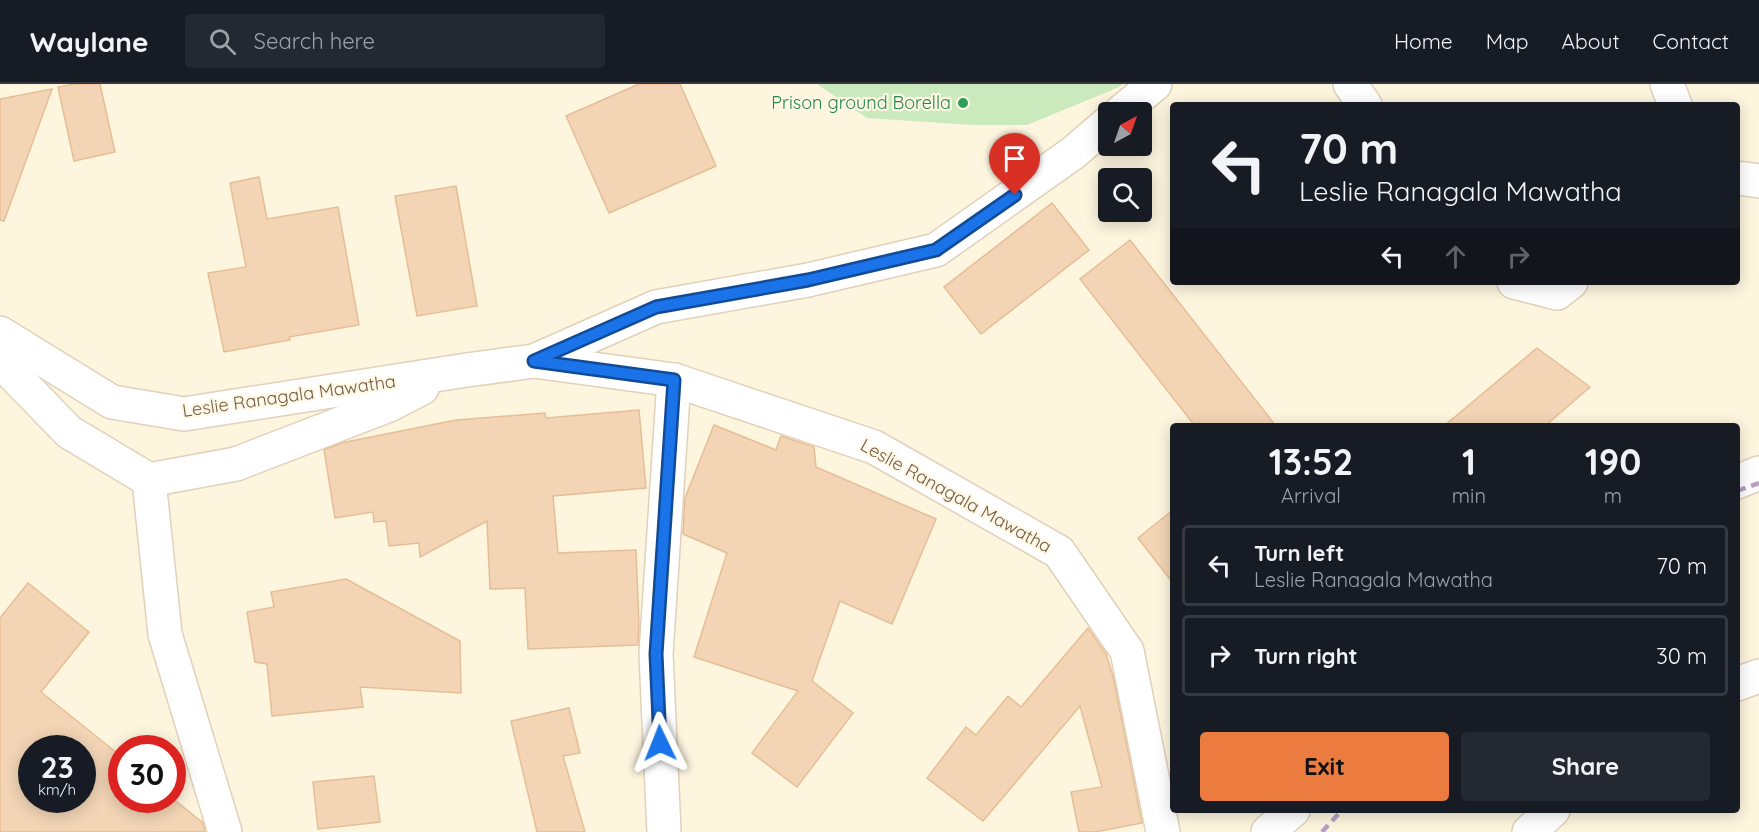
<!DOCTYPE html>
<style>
body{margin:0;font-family:Quicksand,sans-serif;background:#242831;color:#f1f3f6;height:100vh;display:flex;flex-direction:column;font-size:22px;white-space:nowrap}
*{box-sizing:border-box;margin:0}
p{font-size:20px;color:#9ea1a6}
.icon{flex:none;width:33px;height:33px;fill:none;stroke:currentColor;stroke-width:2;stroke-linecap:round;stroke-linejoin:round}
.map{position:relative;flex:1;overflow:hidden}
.details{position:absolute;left:1170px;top:339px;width:570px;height:390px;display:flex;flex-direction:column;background:#171b24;border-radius:6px;box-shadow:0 3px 15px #0003}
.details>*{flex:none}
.hud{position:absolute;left:1170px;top:18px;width:570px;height:183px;border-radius:6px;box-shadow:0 3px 15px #0003;background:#171b24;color:#f1f3f6;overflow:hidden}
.needle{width:39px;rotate:40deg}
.controls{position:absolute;left:1098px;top:18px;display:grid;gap:12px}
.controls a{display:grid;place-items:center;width:54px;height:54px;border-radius:6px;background:#171b24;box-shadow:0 3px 15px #0003;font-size:30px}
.speed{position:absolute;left:18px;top:651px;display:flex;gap:12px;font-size:30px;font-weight:700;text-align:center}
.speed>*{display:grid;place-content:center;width:78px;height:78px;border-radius:50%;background:#171b24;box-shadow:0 3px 15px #0003;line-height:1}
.speed small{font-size:15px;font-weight:400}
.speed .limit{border:9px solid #d22;background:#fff;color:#111}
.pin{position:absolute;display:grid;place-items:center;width:51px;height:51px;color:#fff;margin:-62px -26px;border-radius:50% 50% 50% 0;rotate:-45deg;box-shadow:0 0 6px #0007}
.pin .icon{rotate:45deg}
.me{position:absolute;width:66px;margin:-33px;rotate:358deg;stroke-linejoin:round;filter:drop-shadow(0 0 4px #0008)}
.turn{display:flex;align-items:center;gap:21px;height:126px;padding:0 30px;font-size:27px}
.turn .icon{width:78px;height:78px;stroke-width:2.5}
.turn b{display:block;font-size:42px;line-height:51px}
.lanes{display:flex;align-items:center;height:57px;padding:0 30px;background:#0003;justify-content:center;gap:30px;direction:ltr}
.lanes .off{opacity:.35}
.eta{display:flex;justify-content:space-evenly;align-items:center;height:102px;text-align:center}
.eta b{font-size:36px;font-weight:700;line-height:42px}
.primary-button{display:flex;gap:12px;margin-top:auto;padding:12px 30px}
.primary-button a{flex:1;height:69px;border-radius:6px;background:#eb7b3f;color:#111;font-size:24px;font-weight:700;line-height:69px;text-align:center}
.primary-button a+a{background:#242831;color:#f1f3f6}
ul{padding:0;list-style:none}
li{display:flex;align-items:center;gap:18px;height:81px;margin:0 12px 9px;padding:0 18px;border:3px solid #363941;border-radius:6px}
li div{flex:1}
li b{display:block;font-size:22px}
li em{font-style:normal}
header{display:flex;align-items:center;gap:36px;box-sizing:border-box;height:84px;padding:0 30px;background:#171b24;border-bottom:2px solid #363941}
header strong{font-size:28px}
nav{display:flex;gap:33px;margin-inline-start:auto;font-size:21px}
.search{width:420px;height:54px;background:#242831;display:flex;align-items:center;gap:15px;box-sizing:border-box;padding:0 21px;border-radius:6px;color:#9ea1a6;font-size:22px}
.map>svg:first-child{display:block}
.green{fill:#caeabd}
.building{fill:#f3d5b5;stroke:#e6be95;stroke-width:1.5;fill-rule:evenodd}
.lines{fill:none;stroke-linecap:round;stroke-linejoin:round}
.minor-casing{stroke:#e1d1ba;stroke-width:36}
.minor{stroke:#fff;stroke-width:33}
.rail{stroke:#b89ec5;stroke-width:4.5;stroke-dasharray:9 6;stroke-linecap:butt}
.route-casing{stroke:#114b97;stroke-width:15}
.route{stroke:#1a73e8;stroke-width:10}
.leisure-dot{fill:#2e9e5b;stroke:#fff8e5;stroke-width:2}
.labels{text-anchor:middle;stroke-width:4.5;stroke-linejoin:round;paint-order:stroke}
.leisure-label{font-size:18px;fill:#27864d;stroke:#fff8e5;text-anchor:end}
.street-label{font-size:18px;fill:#735c46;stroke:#fff8e5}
</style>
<header>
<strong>Waylane</strong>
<div class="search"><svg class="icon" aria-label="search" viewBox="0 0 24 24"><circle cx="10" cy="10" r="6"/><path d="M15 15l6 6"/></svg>Search here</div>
<nav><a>Home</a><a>Map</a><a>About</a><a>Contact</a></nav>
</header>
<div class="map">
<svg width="1759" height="748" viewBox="0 0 1759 748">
<rect width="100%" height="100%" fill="#fdf5de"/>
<polygon class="green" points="817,0 1124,0 1117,4 1027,41 972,41 867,34"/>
<g class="building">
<polygon points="75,0 100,0 115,68 74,77 58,3"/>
<polygon points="639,0 680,0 716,82 609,129 566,32"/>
<polygon points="52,5 4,137 0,136 0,15"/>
<polygon points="259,93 267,135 338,123 359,241 289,253 290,256 224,268 208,189 246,183 230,99"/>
<polygon points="456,102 477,222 417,232 395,112"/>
<polygon points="1052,119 1089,166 981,250 944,203"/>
<polygon points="1130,156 1276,342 1195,342 1080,195"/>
<polygon points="1537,264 1590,303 1545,342 1444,342"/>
<polygon points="639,326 646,404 553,412 558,469 636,466 639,540 638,561 528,565 525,504 490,505 487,437 420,473 419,459 389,462 386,437 374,438 373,428 335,434 324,366 341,359 456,336 545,329 546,334"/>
<polygon points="714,341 776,366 781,352 814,363 816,383 936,435 892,540 840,517 812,597 853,629 797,703 752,669 798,607 694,573 727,469 683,450 685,414"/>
<polygon points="1173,426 1173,499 1138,454"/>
<polygon points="346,495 460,557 461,609 360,603 363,623 272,632 267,580 255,578 247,528 274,523 271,508"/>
<path d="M28 499 89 548 41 608 122 673V716L172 714 203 739 205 748H0V534ZM32 664H82V716H32Z"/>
<polygon points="1088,544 1106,570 1113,592 1142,739 1095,748 1079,748 1071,708 1102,703 1080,622 983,737 927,694 966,643 976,651 1008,612 1021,623"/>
<polygon points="569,624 580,669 563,672 585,748 537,748 511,637"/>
<polygon points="374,692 380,738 318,745 313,698"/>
</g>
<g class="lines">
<defs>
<g id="minor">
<polyline points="1350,0 1365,21"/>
<polyline points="1667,0 1675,21"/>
<polyline points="1121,28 1155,0"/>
<polyline points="1737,94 1759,97"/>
<polyline points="1514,198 1557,209 1571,198"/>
<polyline points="0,249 112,318 184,330 467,286 534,277 674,296 874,363 1059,468 1127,567 1163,748"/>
<polyline points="0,277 69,348 149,396 236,380 389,321 422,304"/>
<polyline points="534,277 656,223 808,196 936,166 1073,69 1108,39"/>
<polyline points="149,396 165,550 225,748"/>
<polyline points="1737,398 1759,389"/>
<polyline points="1737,600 1759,592"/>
<polyline points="664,748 656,570 674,296"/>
<polyline points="1268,748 1293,726"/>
<polyline points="1529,748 1553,726"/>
</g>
</defs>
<use href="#minor" class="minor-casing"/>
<use href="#minor" class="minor"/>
<g class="rail">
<polyline points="1737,407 1759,399"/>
<polyline points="1322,748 1342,726"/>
</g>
</g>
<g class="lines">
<defs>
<polyline id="route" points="660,659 656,570 674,296 534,277 656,223 808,196 936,166 1015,111"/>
</defs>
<use href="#route" class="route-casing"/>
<use href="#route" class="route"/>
</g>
<circle class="leisure-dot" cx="963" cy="19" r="6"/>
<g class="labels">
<g class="leisure-label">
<text x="951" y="25">Prison ground Borella</text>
</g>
<g class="street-label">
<text transform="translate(289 312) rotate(-8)" y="6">Leslie Ranagala Mawatha</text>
<text transform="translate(956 412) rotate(29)" y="6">Leslie Ranagala Mawatha</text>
</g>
</g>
</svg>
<div class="controls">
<a><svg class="needle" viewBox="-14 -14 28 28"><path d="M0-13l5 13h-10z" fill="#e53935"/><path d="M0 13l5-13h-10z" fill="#9ea1a6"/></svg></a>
<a><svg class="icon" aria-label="search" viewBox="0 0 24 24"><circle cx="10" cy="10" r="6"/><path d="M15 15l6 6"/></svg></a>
</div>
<div class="speed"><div>23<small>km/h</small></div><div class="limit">30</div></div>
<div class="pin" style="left:1015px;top:111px;background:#d93025"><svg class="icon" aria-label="arrive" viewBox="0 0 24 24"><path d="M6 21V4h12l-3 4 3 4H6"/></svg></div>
<svg class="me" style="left:660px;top:659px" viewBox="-20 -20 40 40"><path d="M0-17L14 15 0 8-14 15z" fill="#1a73e8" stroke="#fff" stroke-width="4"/></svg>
<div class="hud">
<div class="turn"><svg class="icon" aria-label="left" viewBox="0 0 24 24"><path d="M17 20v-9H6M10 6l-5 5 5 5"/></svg><div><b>70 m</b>Leslie Ranagala Mawatha</div></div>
<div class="lanes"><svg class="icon" aria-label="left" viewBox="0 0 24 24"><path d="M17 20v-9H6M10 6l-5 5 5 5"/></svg><svg class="icon off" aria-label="ahead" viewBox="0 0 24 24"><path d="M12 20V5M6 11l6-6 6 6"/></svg><svg class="icon off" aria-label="right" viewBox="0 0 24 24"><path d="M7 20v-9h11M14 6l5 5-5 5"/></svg></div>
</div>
<section class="details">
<div class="eta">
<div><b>13:52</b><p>Arrival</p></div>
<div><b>1</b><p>min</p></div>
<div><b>190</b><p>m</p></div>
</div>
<ul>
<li><svg class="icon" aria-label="left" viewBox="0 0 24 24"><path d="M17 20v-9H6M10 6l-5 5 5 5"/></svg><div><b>Turn left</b><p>Leslie Ranagala Mawatha</p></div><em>70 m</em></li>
<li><svg class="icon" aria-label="right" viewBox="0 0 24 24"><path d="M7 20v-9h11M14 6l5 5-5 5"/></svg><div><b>Turn right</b></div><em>30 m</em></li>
</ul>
<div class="primary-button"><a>Exit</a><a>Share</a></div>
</section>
</div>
